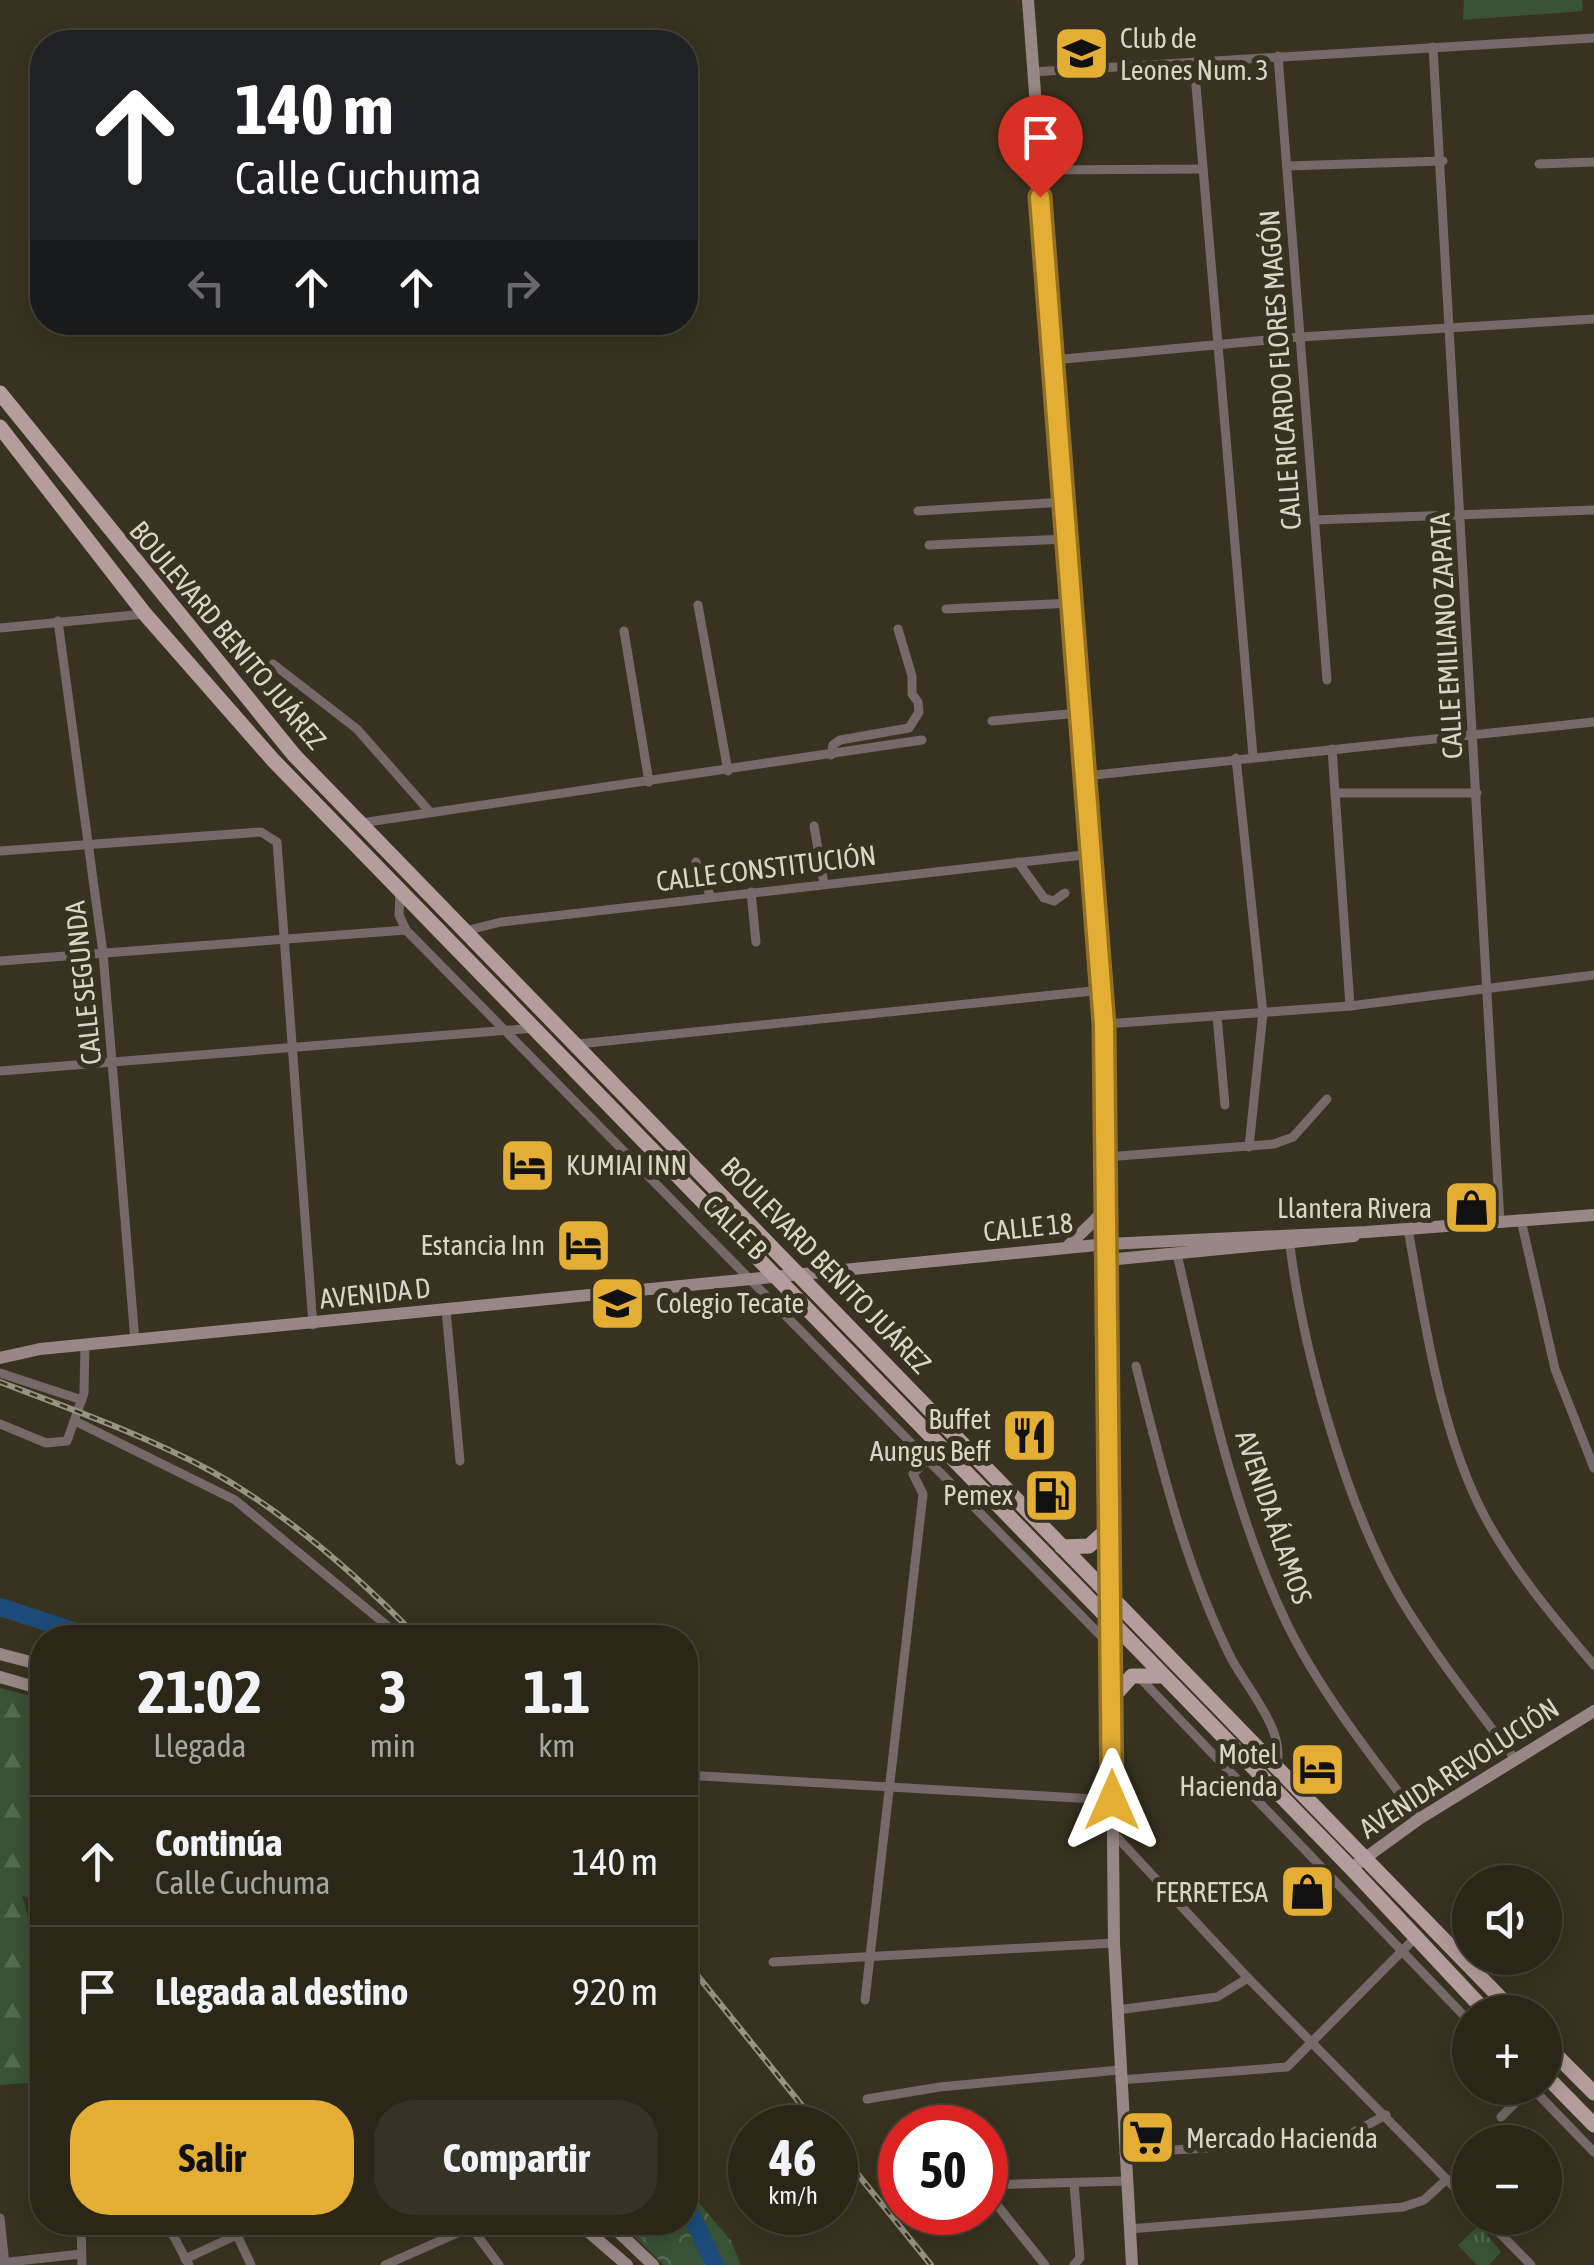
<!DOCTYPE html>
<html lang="es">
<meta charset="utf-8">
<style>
body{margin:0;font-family:"Asap Condensed",sans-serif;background:#363225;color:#f1f3f6;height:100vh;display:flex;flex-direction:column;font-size:38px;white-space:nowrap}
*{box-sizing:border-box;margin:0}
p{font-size:32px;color:#a5a5a2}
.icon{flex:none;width:55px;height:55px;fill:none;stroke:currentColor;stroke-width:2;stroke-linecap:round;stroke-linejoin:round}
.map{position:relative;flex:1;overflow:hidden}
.sheet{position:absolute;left:30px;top:1625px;width:668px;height:610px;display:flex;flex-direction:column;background:#2a2618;border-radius:40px;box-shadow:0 5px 25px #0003,0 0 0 2px #464337}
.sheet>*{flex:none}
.guide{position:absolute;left:30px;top:30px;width:668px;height:305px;border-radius:40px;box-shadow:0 5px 25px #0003,0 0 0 2px #464337;background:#202124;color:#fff;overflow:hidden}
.buttons{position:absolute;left:1452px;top:1865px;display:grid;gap:20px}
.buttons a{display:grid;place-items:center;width:110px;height:110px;border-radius:50%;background:#2a2618;box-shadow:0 5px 25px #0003,0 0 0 2px #464337;font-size:50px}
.speed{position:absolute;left:728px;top:2105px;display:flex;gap:20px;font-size:50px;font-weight:700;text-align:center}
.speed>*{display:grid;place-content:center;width:130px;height:130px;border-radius:50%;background:#2a2618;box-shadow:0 5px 25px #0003,0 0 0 2px #464337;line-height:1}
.speed small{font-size:25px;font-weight:400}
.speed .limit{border:15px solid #d22;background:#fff;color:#111}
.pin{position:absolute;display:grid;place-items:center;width:85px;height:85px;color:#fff;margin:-102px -42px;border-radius:50% 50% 50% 0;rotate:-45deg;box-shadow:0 0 10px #0007}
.pin .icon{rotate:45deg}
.me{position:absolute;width:110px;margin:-55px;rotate:0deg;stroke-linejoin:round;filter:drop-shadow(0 0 8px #0008)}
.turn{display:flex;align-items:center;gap:35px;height:210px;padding:0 40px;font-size:45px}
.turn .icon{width:130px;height:130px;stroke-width:2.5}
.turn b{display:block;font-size:70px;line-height:85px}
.lanes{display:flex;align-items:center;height:95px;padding:0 40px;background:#0003;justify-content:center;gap:50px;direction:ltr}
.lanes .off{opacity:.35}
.eta{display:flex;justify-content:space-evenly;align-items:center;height:170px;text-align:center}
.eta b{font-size:60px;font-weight:700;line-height:70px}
.cta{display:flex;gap:20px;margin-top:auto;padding:20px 40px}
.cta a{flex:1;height:115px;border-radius:40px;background:#e4ae35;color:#111;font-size:40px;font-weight:700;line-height:115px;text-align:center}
.cta a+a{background:#363225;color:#f1f3f6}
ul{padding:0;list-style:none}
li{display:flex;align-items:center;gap:30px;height:130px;padding:0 40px;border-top:2px solid #464337}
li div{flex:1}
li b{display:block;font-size:38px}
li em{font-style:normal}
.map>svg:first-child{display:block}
.grass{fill:url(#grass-tufts)}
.forest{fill:url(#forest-firs)}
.park{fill:url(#park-crowns)}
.garden{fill:#395336}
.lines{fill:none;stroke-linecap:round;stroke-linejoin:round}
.river{stroke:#1b4c7a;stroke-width:18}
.street{stroke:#756969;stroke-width:9}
.secondary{stroke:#998787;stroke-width:12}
.primary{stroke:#b59d9d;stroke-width:15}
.rail-casing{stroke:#979485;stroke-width:6}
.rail{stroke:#383320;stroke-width:2.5;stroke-dasharray:8;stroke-linecap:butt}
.route-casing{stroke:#947122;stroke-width:25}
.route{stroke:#e4ae35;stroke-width:18}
.labels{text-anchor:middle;stroke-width:10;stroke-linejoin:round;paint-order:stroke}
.poi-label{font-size:28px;fill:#d8d6ca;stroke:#383320;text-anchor:end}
.street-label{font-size:28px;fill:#d8d6ca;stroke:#383320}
</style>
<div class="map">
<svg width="1594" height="2265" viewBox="0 0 1594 2265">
<defs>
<pattern id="grass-tufts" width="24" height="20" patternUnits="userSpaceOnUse" patternTransform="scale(2.5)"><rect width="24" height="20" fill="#395336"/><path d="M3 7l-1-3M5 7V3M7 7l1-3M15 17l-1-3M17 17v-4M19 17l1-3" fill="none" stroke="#556b52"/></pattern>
<pattern id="forest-firs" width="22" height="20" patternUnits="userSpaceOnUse" patternTransform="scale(2.5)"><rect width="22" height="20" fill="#395336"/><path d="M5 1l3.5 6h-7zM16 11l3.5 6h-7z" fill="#556b52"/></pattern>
<pattern id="park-crowns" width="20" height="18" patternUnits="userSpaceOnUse" patternTransform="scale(2.5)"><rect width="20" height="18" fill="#395336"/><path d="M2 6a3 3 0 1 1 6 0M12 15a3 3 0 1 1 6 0" fill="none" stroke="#556b52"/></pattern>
</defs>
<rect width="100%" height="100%" fill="#383320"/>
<polygon class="grass" points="1479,2225 1501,2252 1489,2265 1477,2265 1458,2245"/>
<polygon class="forest" points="0,1688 42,1699 42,1905 22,1895 42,1968 42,2082 0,2085"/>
<polygon class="park" points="685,2186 731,2241 741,2265 664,2265 620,2223 685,2222"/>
<polygon class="garden" points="1464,0 1582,0 1583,11 1463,20"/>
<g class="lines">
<g class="river">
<polyline points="0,1607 95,1638"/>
<polyline points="685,2213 692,2217 715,2265"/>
</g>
<g class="street">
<polyline points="1433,47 1500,1222"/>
<polyline points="1278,56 1327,680"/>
<polyline points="1194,62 1253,756"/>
<polyline points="1033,72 1594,38"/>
<polyline points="1539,164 1594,162"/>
<polyline points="1287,166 1443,161"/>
<polyline points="1038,170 1203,169"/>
<polyline points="1053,360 1300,337 1594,319"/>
<polyline points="918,511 1063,502"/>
<polyline points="1314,520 1594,510"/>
<polyline points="929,545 1066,539"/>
<polyline points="698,605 728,771"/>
<polyline points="946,609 1071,603"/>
<polyline points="58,621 103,953 135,1341"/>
<polyline points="0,628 145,614"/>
<polyline points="624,631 649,782"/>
<polyline points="273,664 357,729 430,812"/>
<polyline points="992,721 1080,713"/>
<polyline points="1332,749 1350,1006"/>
<polyline points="831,755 833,745 840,740 909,728 919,712 918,702 912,694 912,676 898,629"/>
<polyline points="1236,758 1263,1013 1249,1147"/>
<polyline points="1085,776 1594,722"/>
<polyline points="1335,793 1477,793"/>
<polyline points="361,823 922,740"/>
<polyline points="814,826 824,884"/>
<polyline points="0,851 261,832 277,842 313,1325"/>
<polyline points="696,862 711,897"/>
<polyline points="1018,862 1044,898 1054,901 1065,893"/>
<polyline points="400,892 399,915 406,930 1111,1646"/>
<polyline points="751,892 756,942"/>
<polyline points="465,931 501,922 1092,854"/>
<polyline points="0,961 406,930"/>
<polyline points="1217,1016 1225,1105"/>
<polyline points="1105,1024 1350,1006 1594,975"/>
<polyline points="578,1044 1102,990"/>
<polyline points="0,1071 535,1028"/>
<polyline points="1106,1157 1274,1144 1293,1137 1327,1099"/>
<polyline points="1521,1220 1555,1369 1594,1468"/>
<path d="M1408 1229C1425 1323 1440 1432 1485 1517 1514 1571 1555 1619 1594 1665"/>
<path d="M1289 1237C1301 1344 1345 1504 1399 1596 1433 1653 1475 1706 1515 1759"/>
<path d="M1177 1254C1206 1379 1231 1507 1287 1624 1321 1693 1373 1758 1419 1819"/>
<polyline points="446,1310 460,1461"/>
<path d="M1136 1366C1161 1466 1185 1566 1231 1658 1246 1687 1290 1736 1275 1768"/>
<polyline points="0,1373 82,1400"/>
<polyline points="75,1421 235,1500 402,1638"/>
<polyline points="0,1424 46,1443 67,1441 84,1393 85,1345"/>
<polyline points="1139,1677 1470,2022"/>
<polyline points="685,1775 1112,1800"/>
<polyline points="1114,1834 1248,1978 1470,2203"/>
<polyline points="773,1962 1114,1943"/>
<polyline points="865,2000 923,1494 913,1474 939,1448"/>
<polyline points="1117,2010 1217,1997 1248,1978"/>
<polyline points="1120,2080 1287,2067 1415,1938"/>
<polyline points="1532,2088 1594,2152"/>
<polyline points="867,2099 940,2087 1119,2070"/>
<polyline points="1501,2117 1530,2088"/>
<polyline points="1124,2153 1339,2140 1386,2115"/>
<polyline points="1074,2183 1080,2258 1074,2265"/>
<polyline points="985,2185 1125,2181"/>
<polyline points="985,2190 1045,2265"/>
<polyline points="0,2218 5,2265"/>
<polyline points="1485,2218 1531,2265"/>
<polyline points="81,2222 82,2265"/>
<polyline points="166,2222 189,2265"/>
<polyline points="468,2223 499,2265"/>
<polyline points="1129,2229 1403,2207 1424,2200 1447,2179"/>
<polyline points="237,2235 251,2265"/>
<polyline points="185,2259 265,2222"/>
<polyline points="0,2263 81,2254"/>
<polyline points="385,2265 471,2227"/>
</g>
<g class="secondary">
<polyline points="1028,0 1105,1024 1114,1943 1132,2265"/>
<polyline points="1066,1248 1106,1209"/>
<polyline points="1107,1260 1354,1236"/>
<polyline points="0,1358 40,1349 1107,1244 1366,1232 1594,1215"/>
<polyline points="0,1654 42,1665"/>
<polyline points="0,1677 42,1689"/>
<polyline points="1357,1864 1419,1819 1594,1711"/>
<polyline points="577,2222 627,2265"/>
<polyline points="608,2222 653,2265"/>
</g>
<g class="primary">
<polyline points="0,393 294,755 1514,2012"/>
<polyline points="0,427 145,614 273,760 1352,1869 1486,2012"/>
<polyline points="1062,1547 1089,1546 1108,1529"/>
<polyline points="1112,1698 1132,1676 1160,1676"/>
<polyline points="1545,2044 1594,2093"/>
<polyline points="1545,2075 1594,2125"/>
</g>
<defs>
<g id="rail">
<path d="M0 1382C71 1409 144 1435 211 1471 288 1514 357 1575 418 1638"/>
<polyline points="685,1960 820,2128"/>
<polyline points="835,2146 931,2265"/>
</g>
</defs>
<use href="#rail" class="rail-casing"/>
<use href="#rail" class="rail"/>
</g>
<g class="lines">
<defs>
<polyline id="route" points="1040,197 1104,1024 1112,1800"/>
</defs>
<use href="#route" class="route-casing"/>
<use href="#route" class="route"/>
</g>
<defs>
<symbol id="school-square" viewBox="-11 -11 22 22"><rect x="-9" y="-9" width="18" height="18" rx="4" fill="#e4ae35" stroke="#383320"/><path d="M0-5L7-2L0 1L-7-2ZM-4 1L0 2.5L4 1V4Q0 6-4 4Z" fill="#111"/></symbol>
<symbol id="hotel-square" viewBox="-11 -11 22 22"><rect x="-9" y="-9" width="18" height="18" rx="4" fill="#e4ae35" stroke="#383320"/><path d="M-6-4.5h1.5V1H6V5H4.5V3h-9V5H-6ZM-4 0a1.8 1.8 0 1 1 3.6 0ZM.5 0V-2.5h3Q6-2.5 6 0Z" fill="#111"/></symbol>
<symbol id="shop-square" viewBox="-11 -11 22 22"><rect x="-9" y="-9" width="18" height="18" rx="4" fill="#e4ae35" stroke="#383320"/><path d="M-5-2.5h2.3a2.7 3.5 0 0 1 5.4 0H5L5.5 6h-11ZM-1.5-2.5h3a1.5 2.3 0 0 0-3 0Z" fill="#111"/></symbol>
<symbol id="restaurant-square" viewBox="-11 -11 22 22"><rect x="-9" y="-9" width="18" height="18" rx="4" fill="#e4ae35" stroke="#383320"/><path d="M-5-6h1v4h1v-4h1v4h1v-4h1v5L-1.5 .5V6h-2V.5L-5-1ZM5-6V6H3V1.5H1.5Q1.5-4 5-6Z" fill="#111"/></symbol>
<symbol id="fuel-square" viewBox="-11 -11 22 22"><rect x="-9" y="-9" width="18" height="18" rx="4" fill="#e4ae35" stroke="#383320"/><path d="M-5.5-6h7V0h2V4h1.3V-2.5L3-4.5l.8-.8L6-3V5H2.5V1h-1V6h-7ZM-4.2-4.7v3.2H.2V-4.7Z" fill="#111"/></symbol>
<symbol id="supermarket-square" viewBox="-11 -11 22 22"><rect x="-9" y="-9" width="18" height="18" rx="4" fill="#e4ae35" stroke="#383320"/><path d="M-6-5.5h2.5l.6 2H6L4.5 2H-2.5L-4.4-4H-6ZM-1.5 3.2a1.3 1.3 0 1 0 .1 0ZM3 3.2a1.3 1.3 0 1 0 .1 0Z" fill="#111"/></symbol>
</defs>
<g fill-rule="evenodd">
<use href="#school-square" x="1050" y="22" width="63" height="63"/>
<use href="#hotel-square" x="496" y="1134" width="63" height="63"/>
<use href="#shop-square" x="1440" y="1176" width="63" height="63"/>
<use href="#hotel-square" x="552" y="1214" width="63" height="63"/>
<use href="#school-square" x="586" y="1272" width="63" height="63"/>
<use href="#restaurant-square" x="998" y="1404" width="63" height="63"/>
<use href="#fuel-square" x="1020" y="1464" width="63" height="63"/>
<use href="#hotel-square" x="1286" y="1738" width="63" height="63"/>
<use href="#shop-square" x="1276" y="1860" width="63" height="63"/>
<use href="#supermarket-square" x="1116" y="2106" width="63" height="63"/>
</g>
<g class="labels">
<g class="poi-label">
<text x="1120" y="48" text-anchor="start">Club de<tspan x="1120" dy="32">Leones Num. 3</tspan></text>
<text x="566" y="1175" text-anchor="start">KUMIAI INN</text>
<text x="1432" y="1218">Llantera Rivera</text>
<text x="545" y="1255">Estancia Inn</text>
<text x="656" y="1313" text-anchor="start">Colegio Tecate</text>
<text x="991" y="1429">Buffet<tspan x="991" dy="32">Aungus Beff</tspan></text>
<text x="1013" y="1505">Pemex</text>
<text x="1278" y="1764">Motel<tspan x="1278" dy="32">Hacienda</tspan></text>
<text x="1268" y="1902">FERRETESA</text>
<text x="1186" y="2148" text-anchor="start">Mercado Hacienda</text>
</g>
<g class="street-label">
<text transform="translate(1280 370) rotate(-94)" y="10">CALLE RICARDO FLORES MAGÓN</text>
<text transform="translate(228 635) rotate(50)" y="10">BOULEVARD BENITO JUÁREZ</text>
<text transform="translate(1446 636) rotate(-93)" y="10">CALLE EMILIANO ZAPATA</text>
<text transform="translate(766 868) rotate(-7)" y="10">CALLE CONSTITUCIÓN</text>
<text transform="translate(83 983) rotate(-96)" y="10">CALLE SEGUNDA</text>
<text transform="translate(735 1227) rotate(45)" y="10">CALLE B</text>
<text transform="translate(1028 1227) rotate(-6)" y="10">CALLE 18</text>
<text transform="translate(826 1265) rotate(46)" y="10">BOULEVARD BENITO JUÁREZ</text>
<text transform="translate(375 1293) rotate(-6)" y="10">AVENIDA D</text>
<text transform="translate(1274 1517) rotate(71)" y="10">AVENIDA ÁLAMOS</text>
<text transform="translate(1459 1768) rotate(-33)" y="10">AVENIDA REVOLUCIÓN</text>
</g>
</g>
</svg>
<div class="buttons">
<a><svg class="icon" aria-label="sound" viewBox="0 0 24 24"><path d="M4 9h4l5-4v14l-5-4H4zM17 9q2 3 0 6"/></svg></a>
<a>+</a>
<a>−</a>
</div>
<div class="speed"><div>46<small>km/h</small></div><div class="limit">50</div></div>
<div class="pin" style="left:1040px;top:197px;background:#d93025"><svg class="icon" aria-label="arrive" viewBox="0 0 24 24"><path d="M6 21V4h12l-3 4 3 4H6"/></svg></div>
<svg class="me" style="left:1112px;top:1800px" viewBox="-20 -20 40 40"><path d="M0-17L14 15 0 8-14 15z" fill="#e4ae35" stroke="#fff" stroke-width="4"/></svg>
<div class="guide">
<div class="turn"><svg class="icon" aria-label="ahead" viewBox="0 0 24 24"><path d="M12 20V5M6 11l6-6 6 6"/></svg><div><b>140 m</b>Calle Cuchuma</div></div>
<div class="lanes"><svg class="icon off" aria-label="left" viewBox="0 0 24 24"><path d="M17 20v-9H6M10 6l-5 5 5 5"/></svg><svg class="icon" aria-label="ahead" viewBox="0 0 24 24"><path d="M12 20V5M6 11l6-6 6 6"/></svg><svg class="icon" aria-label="ahead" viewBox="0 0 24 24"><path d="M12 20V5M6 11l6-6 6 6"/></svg><svg class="icon off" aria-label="right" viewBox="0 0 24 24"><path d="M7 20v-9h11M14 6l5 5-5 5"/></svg></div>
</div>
<section class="sheet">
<div class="eta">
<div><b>21:02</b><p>Llegada</p></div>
<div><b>3</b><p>min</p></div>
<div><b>1.1</b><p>km</p></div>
</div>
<ul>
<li><svg class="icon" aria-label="ahead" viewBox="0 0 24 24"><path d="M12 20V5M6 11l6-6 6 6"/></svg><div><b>Continúa</b><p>Calle Cuchuma</p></div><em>140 m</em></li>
<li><svg class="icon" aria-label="arrive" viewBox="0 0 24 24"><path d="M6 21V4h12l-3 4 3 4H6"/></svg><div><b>Llegada al destino</b></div><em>920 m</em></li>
</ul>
<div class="cta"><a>Salir</a><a>Compartir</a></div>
</section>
</div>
